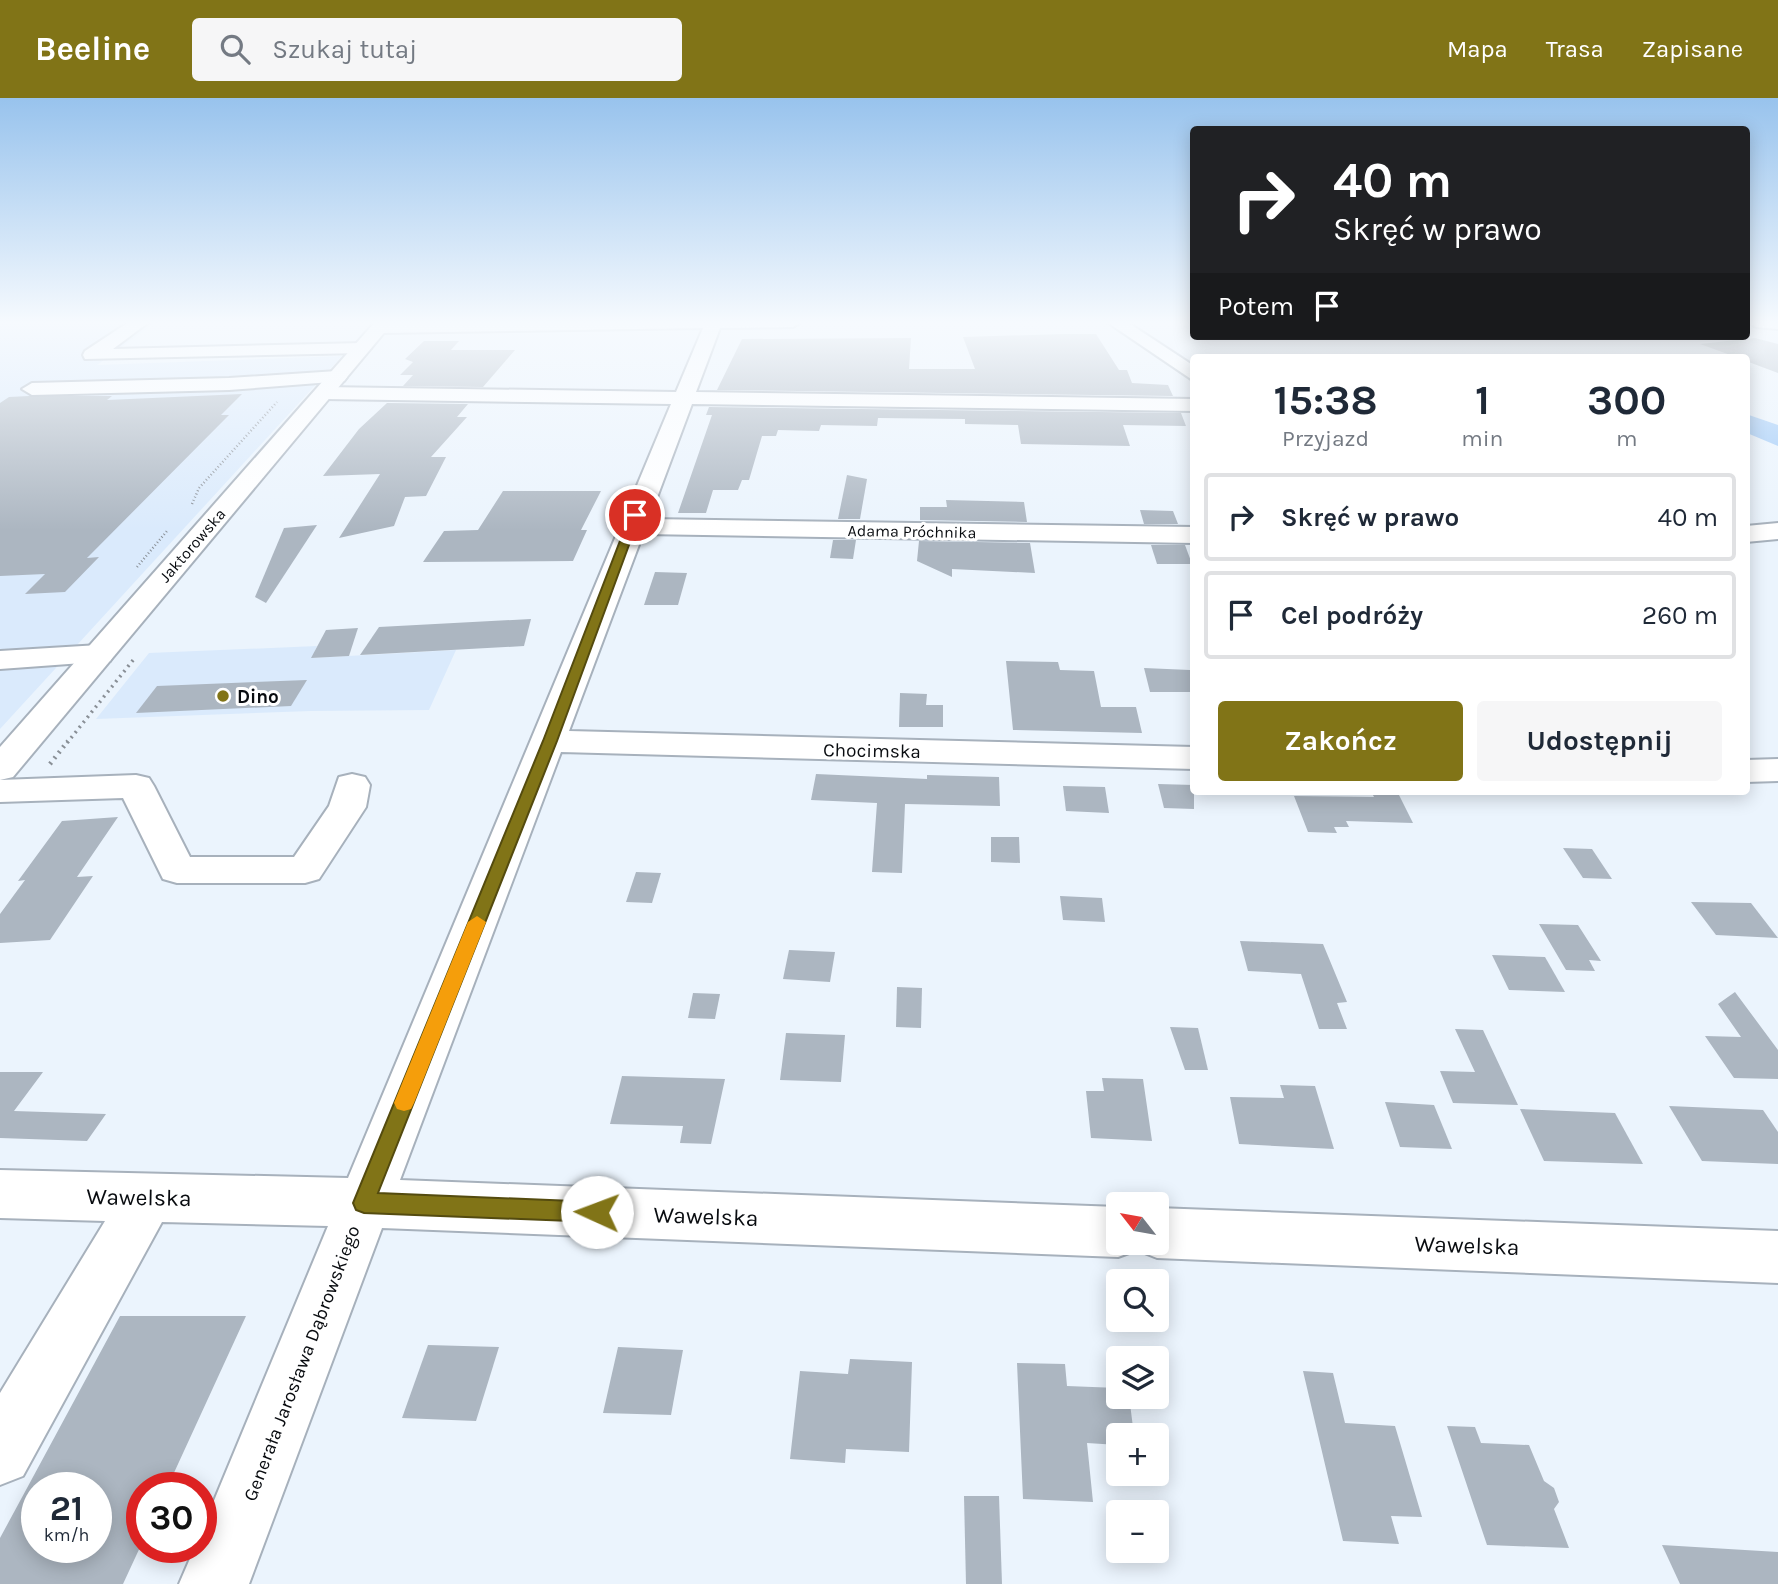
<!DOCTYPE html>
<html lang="pl">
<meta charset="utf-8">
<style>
body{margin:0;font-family:Karla,sans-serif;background:#f6f6f7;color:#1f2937;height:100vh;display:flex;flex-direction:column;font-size:26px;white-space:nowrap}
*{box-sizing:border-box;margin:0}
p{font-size:23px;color:#747a83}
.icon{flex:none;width:38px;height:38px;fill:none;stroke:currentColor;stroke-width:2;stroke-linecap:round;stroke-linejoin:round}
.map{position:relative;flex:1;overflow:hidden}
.details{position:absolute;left:1190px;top:256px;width:560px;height:441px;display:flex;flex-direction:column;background:#fff;border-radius:7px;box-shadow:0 4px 18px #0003}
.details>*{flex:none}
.hud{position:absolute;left:1190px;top:28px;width:560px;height:214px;border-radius:7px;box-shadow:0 4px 18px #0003;background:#202124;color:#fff;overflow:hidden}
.needle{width:46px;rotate:301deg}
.fabs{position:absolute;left:1106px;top:1094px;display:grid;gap:14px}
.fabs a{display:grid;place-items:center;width:63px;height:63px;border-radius:7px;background:#fff;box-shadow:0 4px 18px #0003;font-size:35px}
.speed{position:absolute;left:21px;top:1374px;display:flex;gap:14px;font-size:35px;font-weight:700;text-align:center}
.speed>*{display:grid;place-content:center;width:91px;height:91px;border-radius:50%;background:#fff;box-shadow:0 4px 18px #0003;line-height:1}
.speed small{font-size:18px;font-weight:400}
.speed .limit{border:10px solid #d22;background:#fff;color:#111}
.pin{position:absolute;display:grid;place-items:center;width:60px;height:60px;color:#fff;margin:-30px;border:4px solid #fff;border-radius:50%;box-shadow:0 2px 7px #0007}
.me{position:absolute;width:77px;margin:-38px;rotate:272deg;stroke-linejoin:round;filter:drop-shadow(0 0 5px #0008)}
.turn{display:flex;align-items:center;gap:24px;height:147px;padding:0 28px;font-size:32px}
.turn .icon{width:91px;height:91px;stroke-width:2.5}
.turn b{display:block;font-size:49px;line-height:60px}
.then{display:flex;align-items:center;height:66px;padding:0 28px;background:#0003;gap:14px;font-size:26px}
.eta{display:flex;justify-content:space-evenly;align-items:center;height:119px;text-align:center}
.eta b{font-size:42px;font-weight:700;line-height:49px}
.cta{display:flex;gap:14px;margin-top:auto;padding:14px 28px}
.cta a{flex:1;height:80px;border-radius:7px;background:#817417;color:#fff;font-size:28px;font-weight:700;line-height:80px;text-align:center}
.cta a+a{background:#f6f6f7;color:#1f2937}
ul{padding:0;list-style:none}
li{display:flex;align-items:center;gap:21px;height:88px;margin:0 14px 10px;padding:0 14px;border:4px solid #e0e1e3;border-radius:7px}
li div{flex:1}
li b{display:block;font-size:26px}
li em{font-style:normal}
header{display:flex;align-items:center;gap:42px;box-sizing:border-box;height:98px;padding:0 35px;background:#817417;color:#fff}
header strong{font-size:33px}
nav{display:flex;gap:38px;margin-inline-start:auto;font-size:24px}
.search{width:490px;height:63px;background:#f6f6f7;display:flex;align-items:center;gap:18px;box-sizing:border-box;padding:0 24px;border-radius:7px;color:#747a83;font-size:26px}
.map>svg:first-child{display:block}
.built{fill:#daeafc}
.green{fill:#9bc7f7}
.building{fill:#acb6c1;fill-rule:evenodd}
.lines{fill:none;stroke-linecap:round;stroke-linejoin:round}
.minor-casing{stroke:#a7b1bc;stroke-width:4}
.major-casing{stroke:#a7b1bc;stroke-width:4}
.path-far2{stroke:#898f96;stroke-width:2.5;stroke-dasharray:1 2.5;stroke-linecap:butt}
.path-far1{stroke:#898f96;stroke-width:3.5;stroke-dasharray:2 4.5;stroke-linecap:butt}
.path{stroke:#898f96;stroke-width:4.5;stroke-dasharray:2 5;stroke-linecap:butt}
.minor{fill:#fff;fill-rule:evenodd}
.major{fill:#fff;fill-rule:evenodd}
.route{fill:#817417;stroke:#544b0f;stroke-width:2}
.slow{fill:#f59e0b}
.poi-dot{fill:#817417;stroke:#fff;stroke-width:2.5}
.labels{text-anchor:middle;stroke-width:6;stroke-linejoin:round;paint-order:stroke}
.far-street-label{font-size:16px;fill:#090c10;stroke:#fff}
.poi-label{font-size:19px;font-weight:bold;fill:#090c10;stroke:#fff;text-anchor:start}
.street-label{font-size:19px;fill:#090c10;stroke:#fff}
.near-street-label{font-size:23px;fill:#090c10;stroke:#fff}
</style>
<header>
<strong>Beeline</strong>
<div class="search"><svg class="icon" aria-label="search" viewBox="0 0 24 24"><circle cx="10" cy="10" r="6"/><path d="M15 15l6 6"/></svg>Szukaj tutaj</div>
<nav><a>Mapa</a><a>Trasa</a><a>Zapisane</a></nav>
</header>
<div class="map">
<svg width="1778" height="1486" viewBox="0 0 1778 1486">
<rect width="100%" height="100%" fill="#ebf4fd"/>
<g class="built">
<polygon points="0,224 156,224 97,267 342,258 0,631"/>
<polygon points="317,548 312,560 456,552 429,612 311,613 96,621 149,555"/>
</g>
<polygon class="green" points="1746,316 1778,327 1778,348 1747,335"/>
<g class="building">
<polygon points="1063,236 1096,236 1119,272 1127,272 1132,285 1168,287 1173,298 717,292 742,241 911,240 909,271 975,271 963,239"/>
<polygon points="1755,240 1778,246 1778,275 1746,263 1746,259 1736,259 1700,246"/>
<polygon points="424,243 459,243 451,252 515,252 483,289 403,288 413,277 400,277 413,264 405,261"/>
<polygon points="242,296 221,317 229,317 87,460 99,459 65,494 25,496 45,476 0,478 0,305 9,299 29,298 112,298 107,302"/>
<polygon points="387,305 468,306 457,319 467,319 431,359 446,359 426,398 405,399 394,428 339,440 380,376 323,378 359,331"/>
<polygon points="709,309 1181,315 1186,328 1123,327 1130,348 1021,346 1018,327 965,326 965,321 878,320 877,328 821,327 819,333 778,332 776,338 762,338 749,382 742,382 738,392 713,392 706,415 678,415 712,317 706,317"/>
<polygon points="847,377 867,381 860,421 838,421"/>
<polygon points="503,393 601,393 581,432 587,432 573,463 423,464 444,433 478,432"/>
<polygon points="946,402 1024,404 1027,424 920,422 920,409 947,409"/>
<polygon points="1140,412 1173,413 1178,426 1144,426"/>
<polygon points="317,427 266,505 255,499 284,430"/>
<polygon points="833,442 856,442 853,461 830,460"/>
<polygon points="919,443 1030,445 1035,475 952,471 952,479 917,463"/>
<polygon points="1151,447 1185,447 1192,466 1157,466"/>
<polygon points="655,474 687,475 678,507 644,507"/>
<polygon points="531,521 524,548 360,557 379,529"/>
<polygon points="358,530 349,558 311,560 326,532"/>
<polygon points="1006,563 1058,564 1060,572 1094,573 1101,609 1136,609 1142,635 1013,632"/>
<polygon points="1144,570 1190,572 1194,594 1150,594"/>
<polygon points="307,582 291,608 136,615 157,588"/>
<polygon points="900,595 927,596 926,607 943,607 943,629 899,629"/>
<polygon points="816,676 927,681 927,677 999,679 1000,708 905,706 902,775 872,774 877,705 811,702"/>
<polygon points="1158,686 1194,687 1194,711 1164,710"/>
<polygon points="1063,688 1105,689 1109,715 1066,713"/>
<polygon points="1371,693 1397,693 1413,725 1346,723 1349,729 1334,729 1337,735 1308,734 1294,698 1374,699"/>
<polygon points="118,719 77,779 93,778 50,842 0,845 0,816 25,782 18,783 62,723"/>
<polygon points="991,739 1019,739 1020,765 991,764"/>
<polygon points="1563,750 1592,751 1612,781 1583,780"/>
<polygon points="636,774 661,775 652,805 626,804"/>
<polygon points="1060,798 1102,800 1105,824 1063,822"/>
<polygon points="1691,804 1751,805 1778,840 1716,837"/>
<polygon points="1539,826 1578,827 1601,863 1589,862 1595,873 1566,872"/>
<polygon points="1240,843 1323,846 1347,904 1337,905 1347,931 1319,931 1301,876 1248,873"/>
<polygon points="789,852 835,854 830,884 783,881"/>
<polygon points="1492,857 1545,859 1565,894 1509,892"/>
<polygon points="897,889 922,890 921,930 896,929"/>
<polygon points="1735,894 1778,952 1778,981 1734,980 1705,938 1741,939 1718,906"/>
<polygon points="693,895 720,896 715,921 688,920"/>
<polygon points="1170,929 1198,930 1208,972 1185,972"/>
<polygon points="1455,931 1483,932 1518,1007 1453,1005 1440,973 1475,974"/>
<polygon points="786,935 845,937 841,984 780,982"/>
<polygon points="0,974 43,974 14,1013 106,1016 87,1043 0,1040"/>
<polygon points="622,978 725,981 711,1046 680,1045 683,1028 610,1026"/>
<polygon points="1102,980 1143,981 1152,1043 1091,1040 1086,993 1104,993"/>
<polygon points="1280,987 1315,988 1334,1051 1239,1046 1230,999 1284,1000"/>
<polygon points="1385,1004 1434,1007 1452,1051 1400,1049"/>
<polygon points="1669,1008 1763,1012 1778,1034 1778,1066 1702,1063"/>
<polygon points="1520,1011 1615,1015 1643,1066 1544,1063"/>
<path d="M120 1218H246L167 1390H142V1445L123 1486H0V1440ZM37 1390H96V1449H37Z"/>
<polygon points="428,1247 499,1249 476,1323 402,1320"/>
<polygon points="618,1249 683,1252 671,1317 603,1315"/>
<polygon points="850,1261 912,1264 909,1354 846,1351 845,1365 790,1361 800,1273 848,1276"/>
<polygon points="1017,1265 1065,1266 1067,1288 1118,1290 1118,1298 1129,1298 1134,1337 1118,1337 1118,1347 1087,1345 1093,1404 1023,1401"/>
<polygon points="1303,1273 1333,1275 1345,1325 1395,1328 1422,1419 1391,1418 1399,1446 1343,1443"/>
<polygon points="1447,1328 1475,1329 1481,1345 1529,1347 1544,1383 1554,1390 1559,1404 1554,1411 1569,1450 1487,1447"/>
<polygon points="964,1398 999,1398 1002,1486 966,1486"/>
<polygon points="1662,1447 1778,1454 1778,1486 1680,1486"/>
</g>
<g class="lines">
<defs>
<g id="minor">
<polygon points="129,224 149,224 113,251 362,245 371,250 362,255 85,261 83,257 85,253"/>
<polygon points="407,224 801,224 793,229 720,230 696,294 1194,301 1194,313 692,306 649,421 1194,429 1194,445 643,436 569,633 1194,649 1194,671 561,654 400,1082 1118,1109 1118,1144 1157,1144 1157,1110 1778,1133 1778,1185 1157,1160 1137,1152 1118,1159 382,1130 249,1486 179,1486 195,1449 201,1449 201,1434 328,1128 162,1124 23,1378 0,1387 0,1295 105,1123 0,1120 0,1072 348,1080 671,306 324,301 314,295 324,289 676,294 703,230 380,235 371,230 380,225"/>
<polygon points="1107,224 1127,224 1194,268 1194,283"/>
<polygon points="1748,224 1778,224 1778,231 1756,229"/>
<polygon points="337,273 347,279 344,283 229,292 32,297 22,291 32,285 229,280"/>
<polygon points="1778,425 1778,441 1746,444 1746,428"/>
<polygon points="99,547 110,549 114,556 110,563 0,571 0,553"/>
<polygon points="1778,661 1778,683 1746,684 1746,662"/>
<polygon points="352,676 365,679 370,687 366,709 319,781 305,785 177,785 163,781 123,700 0,704 0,682 136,677 149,680 154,688 190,759 294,759 329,708 339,679"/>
</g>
<polygon id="major" points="375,224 393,224 13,679 0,682 0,649"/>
</defs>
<use href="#minor" class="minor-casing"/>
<use href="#major" class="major-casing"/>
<g class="path-far2">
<polyline points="192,406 199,390 277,304"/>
<polyline points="137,469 167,433"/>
</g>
<polyline class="path-far1" points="67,645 134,561"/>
<polyline class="path" points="50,666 68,643"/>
<use href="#minor" class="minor"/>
<use href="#major" class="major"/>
</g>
<linearGradient id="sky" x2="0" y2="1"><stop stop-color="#98c3ed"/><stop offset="0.52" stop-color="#f6fafe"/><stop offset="1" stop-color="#f6fafe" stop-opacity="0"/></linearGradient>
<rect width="1778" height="432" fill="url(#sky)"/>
<polygon class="route" points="635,414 640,417 557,643 378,1095 597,1104 604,1107 608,1114 604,1121 597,1124 364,1115 356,1112 353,1105 543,643 630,417"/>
<polygon class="slow" points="477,818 486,824 414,1005 411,1011 404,1013 397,1011 394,1005 468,824"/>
<circle class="poi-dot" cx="223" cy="598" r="7"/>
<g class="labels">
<g class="far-street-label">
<text transform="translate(912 433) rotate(1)" y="6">Adama Próchnika</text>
<text transform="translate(192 447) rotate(-49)" y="6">Jaktorowska</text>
</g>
<g class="poi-label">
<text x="237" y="605">Dino</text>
</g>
<g class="street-label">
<text transform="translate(872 652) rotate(1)" y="7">Chocimska</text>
<text transform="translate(301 1265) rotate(-69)" y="7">Generała Jarosława Dąbrowskiego</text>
</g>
<g class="near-street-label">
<text transform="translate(139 1099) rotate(1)" y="8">Wawelska</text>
<text transform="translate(706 1118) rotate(2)" y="8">Wawelska</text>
<text transform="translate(1467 1147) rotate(2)" y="8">Wawelska</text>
</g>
</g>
</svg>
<div class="fabs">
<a><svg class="needle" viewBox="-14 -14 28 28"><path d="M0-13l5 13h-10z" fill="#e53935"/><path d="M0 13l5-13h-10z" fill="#747a83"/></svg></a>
<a><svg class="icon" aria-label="search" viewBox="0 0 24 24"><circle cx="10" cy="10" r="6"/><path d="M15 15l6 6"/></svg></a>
<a><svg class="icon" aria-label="layers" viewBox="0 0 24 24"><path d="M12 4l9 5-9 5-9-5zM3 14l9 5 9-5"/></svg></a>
<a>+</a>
<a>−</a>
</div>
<div class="speed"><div>21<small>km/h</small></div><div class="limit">30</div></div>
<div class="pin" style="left:635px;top:417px;background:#d93025"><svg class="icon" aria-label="arrive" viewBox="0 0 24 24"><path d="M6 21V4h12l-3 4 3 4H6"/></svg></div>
<svg class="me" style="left:597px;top:1114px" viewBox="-20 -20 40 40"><circle r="19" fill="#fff"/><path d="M0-13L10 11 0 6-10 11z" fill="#817417"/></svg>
<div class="hud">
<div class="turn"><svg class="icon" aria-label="right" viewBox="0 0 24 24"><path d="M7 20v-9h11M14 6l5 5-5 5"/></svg><div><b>40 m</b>Skręć w prawo</div></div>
<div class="then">Potem<svg class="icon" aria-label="arrive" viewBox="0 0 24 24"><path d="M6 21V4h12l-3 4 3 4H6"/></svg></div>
</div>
<section class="details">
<div class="eta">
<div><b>15:38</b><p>Przyjazd</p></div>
<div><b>1</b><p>min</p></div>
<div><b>300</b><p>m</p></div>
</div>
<ul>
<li><svg class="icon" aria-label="right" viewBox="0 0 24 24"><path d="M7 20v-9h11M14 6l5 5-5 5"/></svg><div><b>Skręć w prawo</b></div><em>40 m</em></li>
<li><svg class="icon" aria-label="arrive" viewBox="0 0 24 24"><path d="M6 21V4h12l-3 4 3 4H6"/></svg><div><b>Cel podróży</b></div><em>260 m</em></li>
</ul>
<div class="cta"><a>Zakończ</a><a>Udostępnij</a></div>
</section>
</div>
